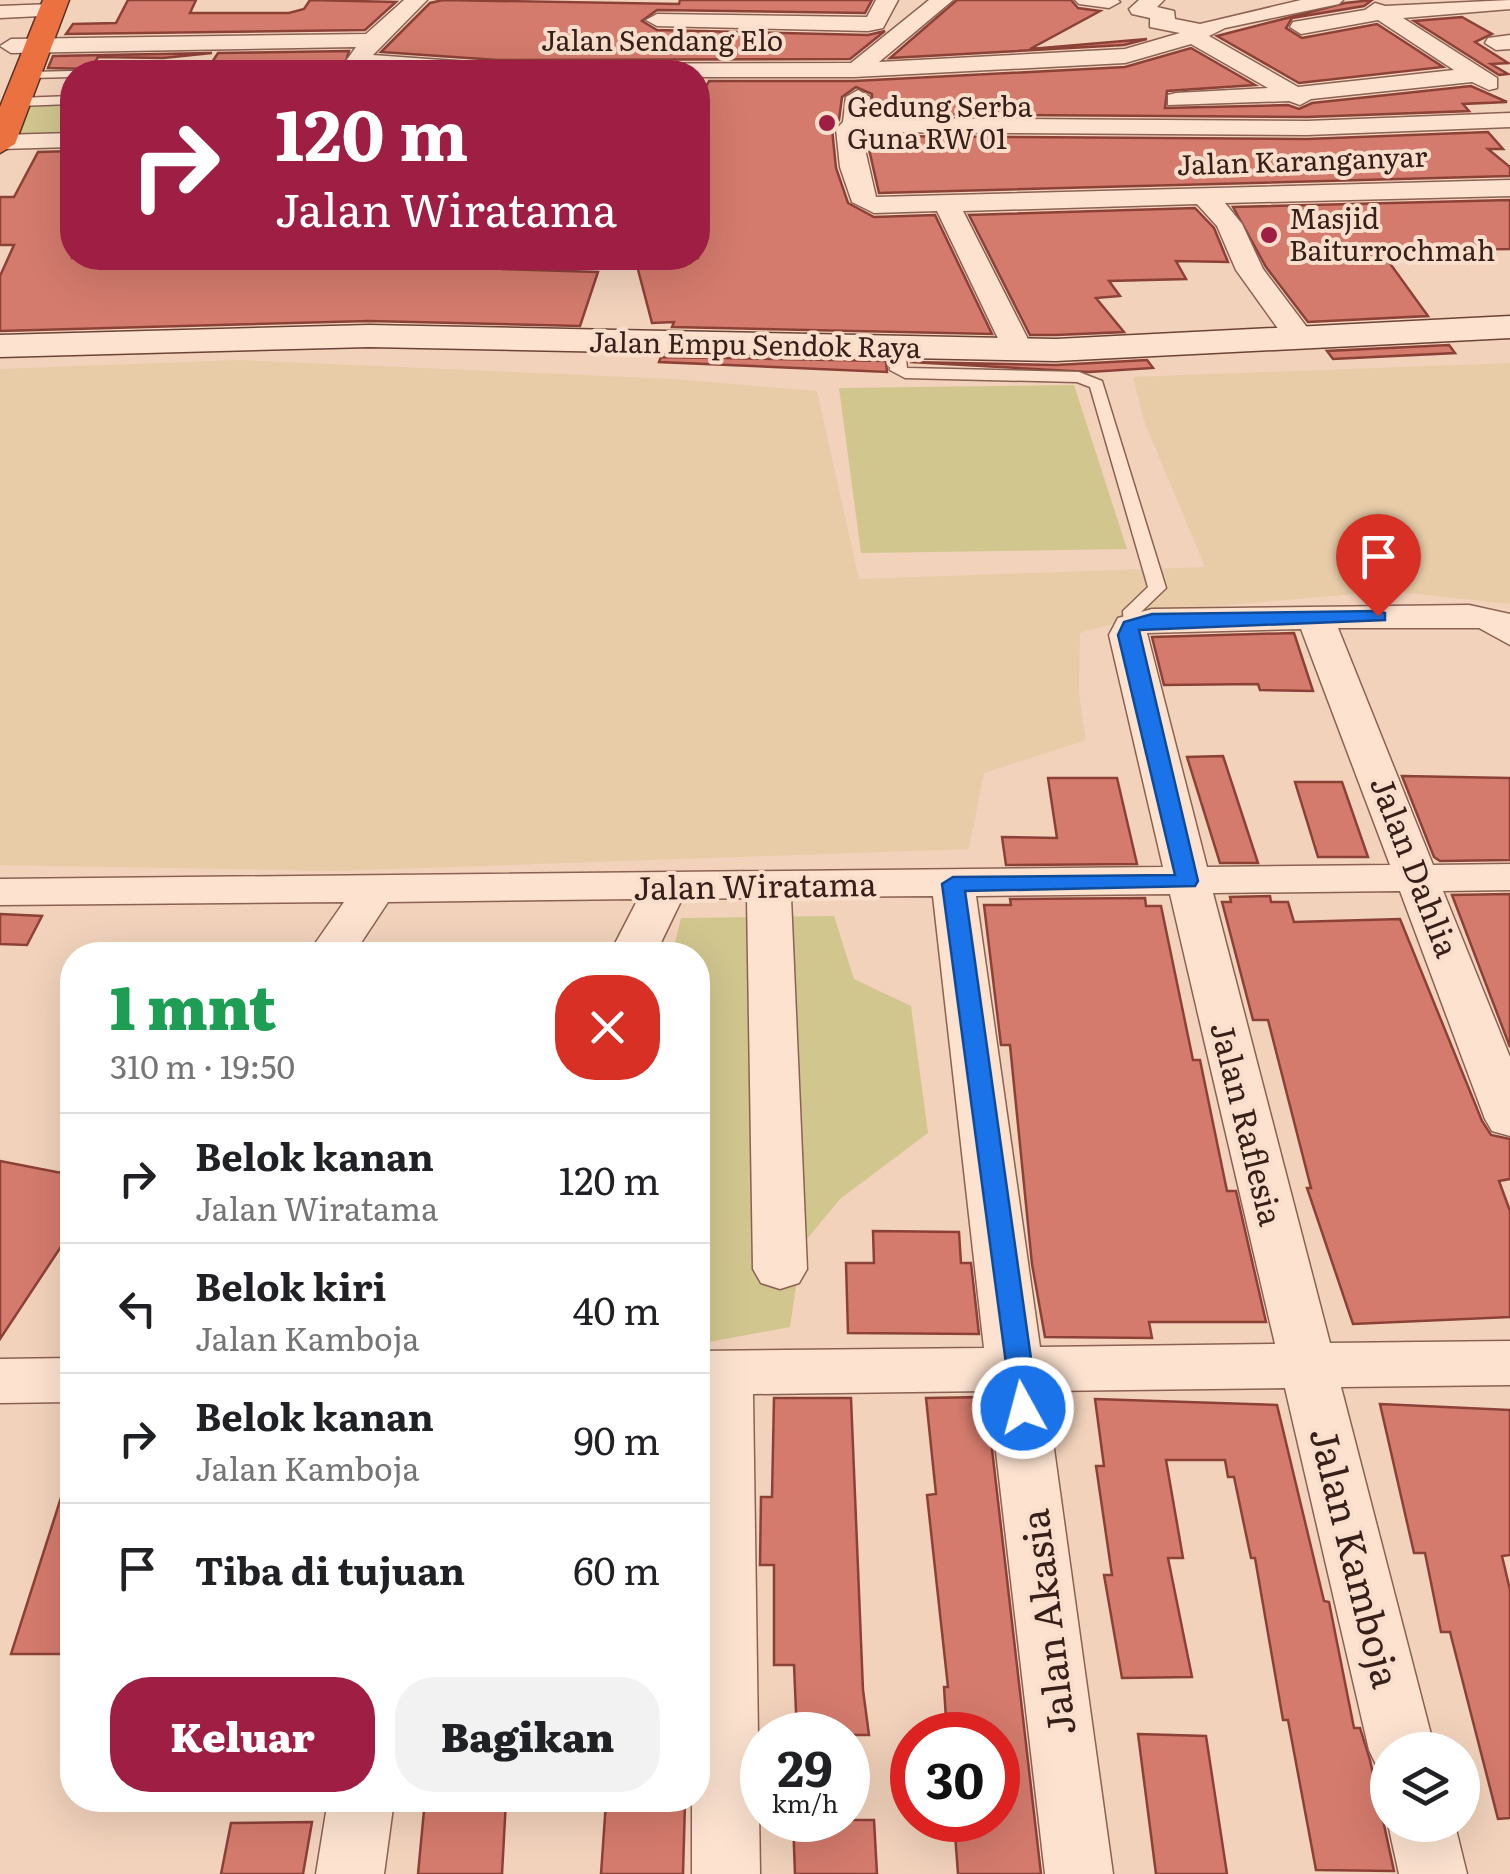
<!DOCTYPE html>
<html lang="id">
<meta charset="utf-8">
<style>
body{margin:0;font-family:Literata,serif;background:#f2f2f2;color:#202124;height:100vh;display:flex;flex-direction:column;font-size:38px;white-space:nowrap}
*{box-sizing:border-box;margin:0}
p{font-size:32px;color:#757577}
.icon{flex:none;width:55px;height:55px;fill:none;stroke:currentColor;stroke-width:2;stroke-linecap:round;stroke-linejoin:round}
.map{position:relative;flex:1;overflow:hidden}
.details{position:absolute;left:60px;top:942px;width:650px;height:870px;display:flex;flex-direction:column;background:#fff;border-radius:40px;box-shadow:0 10px 40px #0002}
.details>*{flex:none}
.guide{position:absolute;left:60px;top:60px;width:650px;height:210px;border-radius:40px;box-shadow:0 10px 40px #0002;background:#9f1e43;color:#fff;overflow:hidden}
.controls{position:absolute;left:1370px;top:1732px;display:grid;gap:20px}
.controls a{display:grid;place-items:center;width:110px;height:110px;border-radius:50%;background:#fff;box-shadow:0 10px 40px #0002;font-size:50px}
.speed{position:absolute;left:740px;top:1712px;display:flex;gap:20px;font-size:50px;font-weight:700;text-align:center}
.speed>*{display:grid;place-content:center;width:130px;height:130px;border-radius:50%;background:#fff;box-shadow:0 10px 40px #0002;line-height:1}
.speed small{font-size:25px;font-weight:400}
.speed .limit{border:15px solid #d22;background:#fff;color:#111}
.pin{position:absolute;display:grid;place-items:center;width:85px;height:85px;color:#fff;margin:-102px -42px;border-radius:50% 50% 50% 0;rotate:-45deg;box-shadow:0 0 10px #0007}
.pin .icon{rotate:45deg}
.me{position:absolute;width:110px;margin:-55px;rotate:353deg;stroke-linejoin:round;filter:drop-shadow(0 0 8px #0008)}
.turn{display:flex;align-items:center;gap:35px;height:210px;padding:0 50px;font-size:45px}
.turn .icon{width:130px;height:130px;stroke-width:2.5}
.turn b{display:block;font-size:70px;line-height:85px}
.round{display:grid;place-items:center;flex:none;width:105px;height:105px;border-radius:40px;background:#f2f2f2}
.headline{display:flex;align-items:center;justify-content:space-between;height:170px;padding:0 50px}
h1{font-size:60px;font-weight:800;line-height:75px;color:#1e9e55}
.button{display:flex;gap:20px;margin-top:auto;padding:20px 50px}
.button a{flex:1;height:115px;border-radius:40px;background:#9f1e43;color:#fff;font-size:40px;font-weight:800;line-height:115px;text-align:center}
.button a+a{background:#f2f2f2;color:#202124}
ul{padding:0;list-style:none}
li{display:flex;align-items:center;gap:30px;height:130px;padding:0 50px;border-top:2px solid #e0e0e0}
li div{flex:1}
li b{display:block;font-size:38px}
li em{font-style:normal}
.map>svg:first-child{display:block}
.farmland{fill:#e8cca8}
.green{fill:#d1c68e}
.building{fill:#d47b6d;stroke:#8c4137;stroke-width:2.5}
.lines{fill:none;stroke-linecap:round;stroke-linejoin:round}
.lane-casing{stroke:#8b6153;stroke-width:3}
.street-casing{stroke:#8b6153;stroke-width:3}
.secondary-casing{stroke:#6c4337;stroke-width:3}
.highway-casing{stroke:#573129;stroke-width:3}
.lane{fill:#fce2cf;fill-rule:evenodd}
.street{fill:#fce2cf;fill-rule:evenodd}
.secondary{fill:#fce2cf;fill-rule:evenodd}
.highway{fill:#ec7141;fill-rule:evenodd}
.route{fill:#1a73e8;stroke:#114b97;stroke-width:2.5}
.poi-dot{fill:#9f1e43;stroke:#f9dfcb;stroke-width:4}
.labels{text-anchor:middle;stroke-width:8;stroke-linejoin:round;paint-order:stroke}
.far-street-label{font-size:28px;fill:#38201a;stroke:#f9dfcb}
.far-poi-label{font-size:28px;fill:#38201a;stroke:#f9dfcb;text-anchor:start}
.street-label{font-size:32px;fill:#38201a;stroke:#f9dfcb}
.near-street-label{font-size:38px;fill:#38201a;stroke:#f9dfcb}
</style>
<div class="map">
<svg width="1510" height="1874" viewBox="0 0 1510 1874">
<rect width="100%" height="100%" fill="#f2d2bb"/>
<polygon class="farmland" points="239,360 674,379 817,391 859,579 1205,567 1144,421 1133,377 1510,363 1510,604 1391,591 1157,611 1080,633 1079,693 1086,740 984,773 969,849 336,871 0,865 0,369"/>
<g class="green">
<polygon points="72,105 72,133 15,135 27,107"/>
<polygon points="1074,385 1127,549 861,553 839,388"/>
<polygon points="834,916 854,979 911,1006 928,1133 840,1199 802,1245 790,1327 698,1344 698,955 672,955 681,918"/>
</g>
<g class="building">
<polygon points="128,0 196,0 190,13 289,13 304,9 310,0 396,2 365,30 66,34 73,24 116,23"/>
<polygon points="443,0 679,4 680,0 872,0 865,13 657,10 642,21 657,30 868,35 885,31 850,59 497,60 381,52 430,3"/>
<polygon points="957,0 1071,0 1078,8 1100,11 1030,49 1147,39 1124,45 890,58"/>
<polygon points="1372,0 1364,6 1292,18 1286,28 1302,38 1377,24 1443,67 1299,83 1217,36 1345,3"/>
<polygon points="1462,17 1492,34 1475,42 1508,63 1491,64 1508,74 1499,75 1414,21"/>
<polygon points="1191,48 1255,85 1167,91 1165,108 1288,105 1299,109 1312,103 1471,86 1507,102 1463,104 1469,111 1307,117 872,114 872,94 856,87 842,97 839,120 832,129 836,168 848,203 874,217 935,215 992,334 672,327 674,322 652,323 636,262 698,258 698,102 709,81 854,81 1125,67"/>
<polygon points="349,51 345,65 379,72 213,72 209,67 218,53"/>
<polygon points="212,53 163,58 98,57 91,69 48,68 53,56"/>
<polygon points="1488,132 1503,149 1488,149 1510,167 1510,176 879,193 866,136 1307,139"/>
<polygon points="72,151 72,258 502,258 502,269 598,272 580,326 369,321 0,331 0,276 14,245 0,245 0,197 14,197 38,152"/>
<polygon points="1510,200 1510,249 1381,251 1428,316 1308,322 1266,267 1233,207"/>
<polygon points="1195,208 1214,228 1228,262 1176,261 1186,279 1109,281 1120,296 1096,298 1124,332 1056,335 1030,335 969,215"/>
<polygon points="1449,345 1455,353 1333,359 1327,351"/>
<polygon points="661,357 886,361 887,372 659,362"/>
<polygon points="1147,360 1153,368 1089,372 910,362 1056,365"/>
<polygon points="1294,633 1313,691 1260,690 1258,684 1164,685 1152,637"/>
<polygon points="1223,756 1258,863 1220,863 1187,757"/>
<polygon points="1402,776 1510,778 1510,860 1440,861 1434,857"/>
<polygon points="1048,778 1117,778 1137,864 1006,865 1002,837 1057,838"/>
<polygon points="1295,782 1342,782 1368,857 1318,857"/>
<polygon points="1510,894 1510,1047 1452,895"/>
<polygon points="1270,896 1271,902 1288,902 1294,922 1400,919 1482,1121 1491,1135 1510,1139 1510,1179 1499,1181 1510,1211 1510,1317 1353,1324 1307,1188 1311,1188 1268,1020 1253,1020 1222,902 1231,902 1230,897"/>
<polygon points="1145,898 1146,906 1161,906 1193,1060 1200,1060 1227,1191 1236,1191 1266,1322 1149,1322 1152,1338 1045,1337 1032,1264 1010,1045 1001,1045 984,905 1011,905 1010,899"/>
<polygon points="0,914 42,916 27,945 0,944"/>
<polygon points="0,1161 72,1175 72,1230 0,1339"/>
<polygon points="873,1231 959,1232 961,1263 971,1263 979,1334 848,1333 846,1263 874,1263"/>
<polygon points="986,1397 1041,1874 958,1874 954,1820 998,1820 998,1735 947,1735 944,1687 948,1687 927,1495 936,1494 926,1398"/>
<polygon points="774,1398 851,1398 863,1690 869,1735 797,1735 794,1665 774,1665 774,1565 760,1565 761,1497 772,1497"/>
<polygon points="1095,1399 1277,1405 1324,1601 1329,1602 1354,1728 1360,1728 1370,1760 1394,1871 1316,1870 1288,1720 1283,1720 1255,1558 1251,1558 1234,1477 1228,1477 1225,1460 1166,1460 1183,1558 1168,1558 1192,1677 1122,1678 1104,1575 1112,1575 1096,1466 1104,1466"/>
<polygon points="1380,1404 1510,1410 1510,1555 1502,1556 1510,1590 1510,1818 1498,1819 1450,1632 1441,1632 1425,1553 1414,1553"/>
<polygon points="66,1482 72,1483 72,1654 11,1654"/>
<polygon points="1138,1734 1206,1736 1227,1874 1156,1874"/>
<polygon points="425,1800 506,1800 502,1874 418,1874"/>
<polygon points="606,1802 685,1803 683,1874 601,1874"/>
<polygon points="793,1820 874,1820 877,1874 795,1874"/>
<polygon points="312,1822 303,1874 221,1874 231,1823"/>
</g>
<g class="lines">
<defs>
<g id="lane">
<polygon points="204,68 209,72 146,72 152,69"/>
<polygon points="72,71 77,72 72,72 72,77 30,78 24,75 30,72"/>
<polygon points="72,96 72,104 18,106 12,102 18,98"/>
<polygon points="897,343 905,348 907,368 1079,372 1102,381 1166,588 1141,612 1138,630 1124,630 1123,611 1148,587 1090,387 1077,382 905,378 890,370 889,348"/>
</g>
<g id="street">
<path d="M404 0H427L373 55 497 64 851 63 929 0H953L879 62 1125 49 1180 33 1150 27V18L1132 14 1129 9 1139 0H1164L1157 7 1174 11 1175 19 1200 24 1301 0H1343L1339 4 1225 28 1209 36 1298 87 1454 70 1378 20 1301 34 1290 27 1293 22 1365 10 1375 3 1385 6 1510 0V9L1403 18 1497 78V88L1489 90 1472 82 1311 99 1300 105 1289 101 1168 105V95L1176 93 1268 88 1191 44 1125 63 854 77H698V72C650 72 365 81 346 61L356 47 11 53 0 46 11 39 366 34Z"/>
<polygon points="876,0 898,0 883,28 868,31 657,26 646,20 657,14 867,17"/>
<polygon points="1075,0 1118,0 1120,2 1109,8 1079,4"/>
<polygon points="53,4 61,5 61,15 0,18 0,6"/>
<polygon points="1510,35 1510,49 1496,50 1485,43 1488,38"/>
<polygon points="858,90 870,97 868,118 1307,121 1510,113 1510,127 1307,135 861,132 876,197 1510,180 1510,196 1225,203 1242,224 1263,269 1315,338 1300,347 1289,344 1236,270 1217,226 1197,204 963,211 1033,349 1018,358 1003,349 937,211 874,213 852,202 840,167 836,129 843,122 846,97"/>
<polygon points="72,133 72,147 0,149 1,135"/>
<path d="M1469 605 1510 614V645L1479 628H1338L1433 865 1510 864V890L1443 891 1510 1057V1136L1492 1131 1485 1119 1400 891 1213 893 1330 1343 1510 1341V1385L1341 1387 1435 1750H1388V1775L1379 1771 1369 1750 1285 1388 1046 1391 1113 1874H1045L989 1391 753 1394 760 1874H692V1800H698V1351L984 1348 933 896 791 897 807 1269 799 1283 780 1289 761 1283 753 1269 747 898 682 899 655 955H609L638 899 388 902 353 955H307L344 902 0 905V879L1163 867 1109 635 1118 618 1152 609ZM1301 629 1390 865 1207 867 1147 633ZM1170 894 1275 1344 1040 1347 976 896Z"/>
<polygon points="72,1358 72,1402 0,1403 0,1359"/>
<polygon points="328,1800 394,1800 384,1874 316,1874"/>
<polygon points="1388,1824 1455,1825 1467,1874 1399,1874"/>
</g>
<polygon id="secondary" points="1510,316 1510,338 1056,361 369,347 0,357 0,335 369,325 1056,339"/>
<polygon id="highway" points="43,0 69,0 15,144 0,153 0,107"/>
</defs>
<use href="#lane" class="lane-casing"/>
<use href="#street" class="street-casing"/>
<use href="#secondary" class="secondary-casing"/>
<use href="#highway" class="highway-casing"/>
<use href="#lane" class="lane"/>
<use href="#street" class="street"/>
<use href="#secondary" class="secondary"/>
<use href="#highway" class="highway"/>
</g>
<polygon class="route" points="1378,611 1385,613 1385,620 1139,630 1198,881 1195,886 965,891 1038,1408 1033,1416 1013,1416 942,884 953,877 1175,875 1118,635 1124,622 1152,614"/>
<g class="poi-dot">
<circle cx="827" cy="123" r="10"/>
<circle cx="1269" cy="235" r="10"/>
</g>
<g class="labels">
<g class="far-street-label">
<text x="662" y="51">Jalan Sendang Elo</text>
<text transform="translate(1302 161) rotate(-2)" y="10">Jalan Karanganyar</text>
<text transform="translate(755 345) rotate(1)" y="10">Jalan Empu Sendok Raya</text>
</g>
<g class="far-poi-label">
<text x="847" y="117">Gedung Serba<tspan x="847" dy="32">Guna RW 01</tspan></text>
<text x="1289" y="229">Masjid<tspan x="1289" dy="32">Baiturrochmah</tspan></text>
</g>
<g class="street-label">
<text transform="translate(1414 867) rotate(69)" y="11">Jalan Dahlia</text>
<text transform="translate(755 887) rotate(-1)" y="11">Jalan Wiratama</text>
<text transform="translate(1246 1124) rotate(76)" y="11">Jalan Raflesia</text>
</g>
<g class="near-street-label">
<text transform="translate(1354 1558) rotate(76)" y="13">Jalan Kamboja</text>
<text transform="translate(1049 1622) rotate(-97)" y="13">Jalan Akasia</text>
</g>
</g>
</svg>
<div class="controls">
<a><svg class="icon" aria-label="layers" viewBox="0 0 24 24"><path d="M12 4l9 5-9 5-9-5zM3 14l9 5 9-5"/></svg></a>
</div>
<div class="speed"><div>29<small>km/h</small></div><div class="limit">30</div></div>
<div class="pin" style="left:1378px;top:616px;background:#d93025"><svg class="icon" aria-label="arrive" viewBox="0 0 24 24"><path d="M6 21V4h12l-3 4 3 4H6"/></svg></div>
<svg class="me" style="left:1023px;top:1408px" viewBox="-20 -20 40 40"><circle r="17" fill="#1a73e8" stroke="#fff" stroke-width="3"/><path d="M0-11L8 9 0 5-8 9z" fill="#fff"/></svg>
<div class="guide">
<div class="turn"><svg class="icon" aria-label="right" viewBox="0 0 24 24"><path d="M7 20v-9h11M14 6l5 5-5 5"/></svg><div><b>120 m</b>Jalan Wiratama</div></div>
</div>
<section class="details">
<div class="headline"><div><h1>1 mnt</h1><p>310 m · 19:50</p></div><a class="round" style="background:#d93025;color:#fff"><svg class="icon" aria-label="close" viewBox="0 0 24 24"><path d="M6 6l12 12M18 6L6 18"/></svg></a></div>
<ul>
<li><svg class="icon" aria-label="right" viewBox="0 0 24 24"><path d="M7 20v-9h11M14 6l5 5-5 5"/></svg><div><b>Belok kanan</b><p>Jalan Wiratama</p></div><em>120 m</em></li>
<li><svg class="icon" aria-label="left" viewBox="0 0 24 24"><path d="M17 20v-9H6M10 6l-5 5 5 5"/></svg><div><b>Belok kiri</b><p>Jalan Kamboja</p></div><em>40 m</em></li>
<li><svg class="icon" aria-label="right" viewBox="0 0 24 24"><path d="M7 20v-9h11M14 6l5 5-5 5"/></svg><div><b>Belok kanan</b><p>Jalan Kamboja</p></div><em>90 m</em></li>
<li><svg class="icon" aria-label="arrive" viewBox="0 0 24 24"><path d="M6 21V4h12l-3 4 3 4H6"/></svg><div><b>Tiba di tujuan</b></div><em>60 m</em></li>
</ul>
<div class="button"><a>Keluar</a><a>Bagikan</a></div>
</section>
</div>
